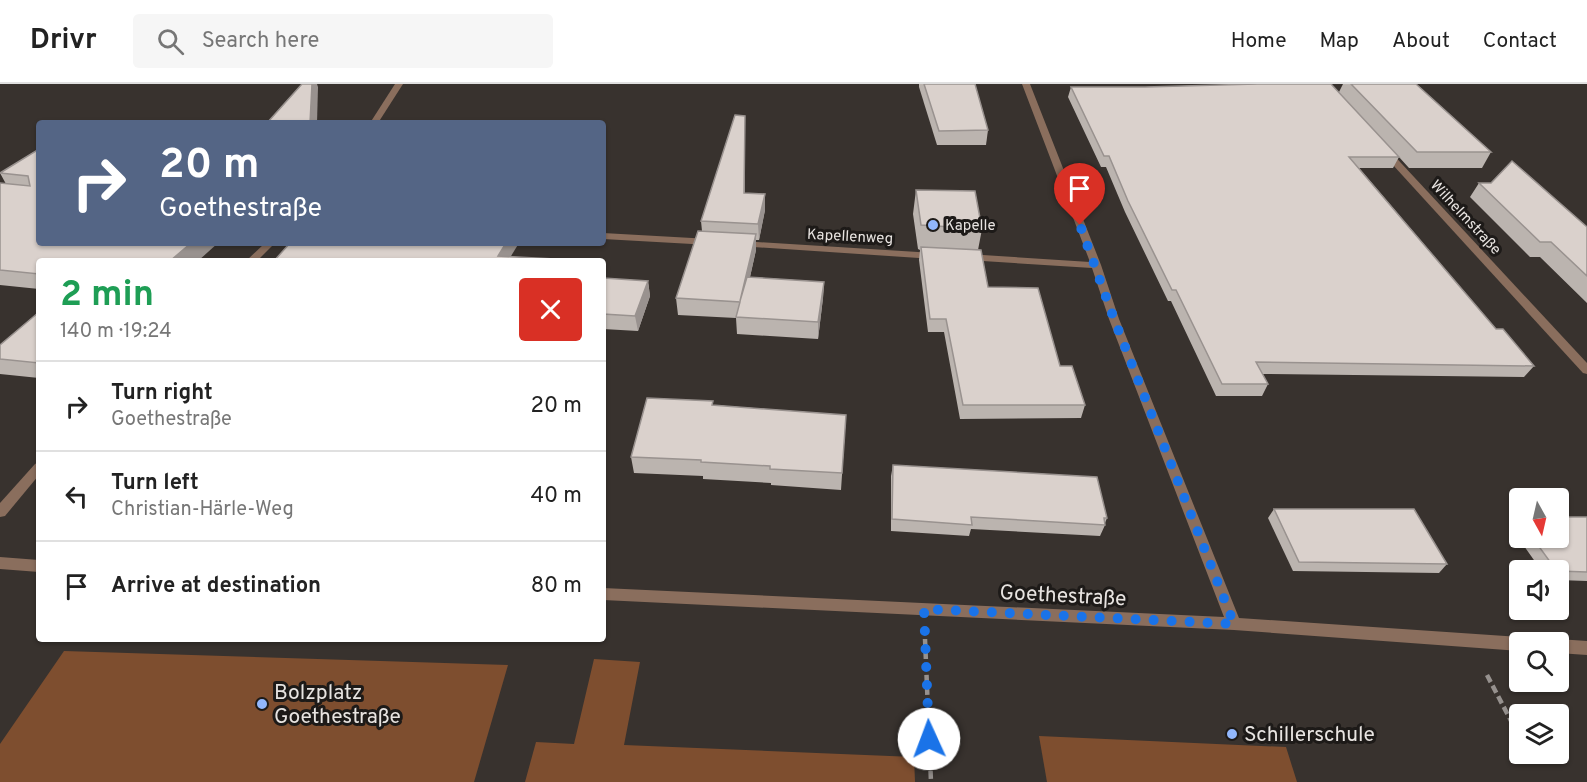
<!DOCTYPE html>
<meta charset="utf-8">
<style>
body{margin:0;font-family:Overpass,sans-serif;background:#f6f6f6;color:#222;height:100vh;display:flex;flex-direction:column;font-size:22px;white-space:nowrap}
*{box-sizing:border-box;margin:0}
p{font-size:20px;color:#767676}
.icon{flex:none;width:33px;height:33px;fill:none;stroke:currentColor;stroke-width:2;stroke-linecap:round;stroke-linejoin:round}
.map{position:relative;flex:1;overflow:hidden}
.drawer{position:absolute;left:36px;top:174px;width:570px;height:384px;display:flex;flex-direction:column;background:#fff;border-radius:6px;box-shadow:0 2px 4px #0004}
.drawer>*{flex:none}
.banner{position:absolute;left:36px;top:36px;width:570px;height:126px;border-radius:6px;box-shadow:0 2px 4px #0004;background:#546585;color:#fff;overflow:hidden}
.needle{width:39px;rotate:172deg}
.tools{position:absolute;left:1509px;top:404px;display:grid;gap:12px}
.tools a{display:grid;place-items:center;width:60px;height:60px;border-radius:6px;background:#fff;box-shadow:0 2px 4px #0004;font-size:30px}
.pin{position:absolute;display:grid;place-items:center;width:51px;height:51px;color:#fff;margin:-62px -26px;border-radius:50% 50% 50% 0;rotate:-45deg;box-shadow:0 0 6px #0007}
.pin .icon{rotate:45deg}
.me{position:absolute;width:66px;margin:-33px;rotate:358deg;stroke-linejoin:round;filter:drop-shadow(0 0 4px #0008)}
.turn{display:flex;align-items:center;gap:21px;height:126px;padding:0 24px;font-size:27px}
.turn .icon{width:78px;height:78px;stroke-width:2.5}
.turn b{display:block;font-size:42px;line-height:51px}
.round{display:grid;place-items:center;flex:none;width:63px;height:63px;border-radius:6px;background:#f6f6f6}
.headline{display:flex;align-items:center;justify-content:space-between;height:102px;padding:0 24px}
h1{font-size:36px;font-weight:700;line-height:45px;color:#1e9e55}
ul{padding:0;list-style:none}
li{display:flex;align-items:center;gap:18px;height:90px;padding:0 24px;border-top:2px solid #e0e0e0}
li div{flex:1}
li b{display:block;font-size:22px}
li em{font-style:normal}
header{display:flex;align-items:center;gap:36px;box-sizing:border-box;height:84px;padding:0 30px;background:#fff;border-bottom:2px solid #e0e0e0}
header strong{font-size:28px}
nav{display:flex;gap:33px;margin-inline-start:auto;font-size:21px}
.search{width:420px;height:54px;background:#f6f6f6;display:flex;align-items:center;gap:15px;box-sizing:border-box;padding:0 21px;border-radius:6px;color:#767676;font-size:22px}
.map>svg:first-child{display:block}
.green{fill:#7e4e2f}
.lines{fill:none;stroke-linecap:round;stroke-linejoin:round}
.path{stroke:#96918e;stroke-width:4.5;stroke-dasharray:8 4;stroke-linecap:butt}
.minor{fill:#8a6e5d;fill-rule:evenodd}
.wall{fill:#bbb4af}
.shaded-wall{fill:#99928f}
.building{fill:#dad1cc;stroke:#99928f;stroke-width:1.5}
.route{stroke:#1a73e8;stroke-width:10;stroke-dasharray:0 18}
.poi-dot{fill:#92b7fd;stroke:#1d1a18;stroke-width:2}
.labels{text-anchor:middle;stroke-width:6;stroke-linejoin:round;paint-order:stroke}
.far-street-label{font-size:15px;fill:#e8e4e1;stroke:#1d1a18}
.far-poi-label{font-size:15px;fill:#e8e4e1;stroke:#1d1a18;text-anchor:start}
.near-street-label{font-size:21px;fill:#e8e4e1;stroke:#1d1a18}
.near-poi-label{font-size:21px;fill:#e8e4e1;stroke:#1d1a18;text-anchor:start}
</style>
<header>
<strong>Drivr</strong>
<div class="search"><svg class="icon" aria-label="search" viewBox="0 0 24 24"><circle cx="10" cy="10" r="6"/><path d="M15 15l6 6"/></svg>Search here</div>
<nav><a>Home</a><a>Map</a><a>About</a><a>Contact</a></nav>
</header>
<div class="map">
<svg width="1587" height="698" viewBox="0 0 1587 698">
<rect width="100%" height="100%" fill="#38322e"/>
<g class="green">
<polygon points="64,567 508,581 474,698 0,698 0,660"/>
<polygon points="594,575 640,578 624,661 914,673 915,698 525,698 536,658 574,660"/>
<polygon points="1039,652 1286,663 1297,698 1047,698"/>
</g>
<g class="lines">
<g class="path">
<polyline points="925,555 931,698"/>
<polyline points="1487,591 1520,654"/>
</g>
<g class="minor">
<polygon points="395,0 403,0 378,39 370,39"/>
<polygon points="1022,0 1030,0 1101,181 1119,235 1239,534 1520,553 1526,558 1520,558 1520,567 1234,546 603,516 603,504 1224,533 1109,235 1092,184 967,176 962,173 967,170 1090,178"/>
<polygon points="1382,65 1388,65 1587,279 1587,290 1583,289 1382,69"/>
<polygon points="603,149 710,155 715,158 710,161 603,155"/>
<polygon points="742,157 934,169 939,172 934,175 739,162 739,158"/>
<polygon points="265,159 275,159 257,177 246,177"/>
<polygon points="39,378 39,391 5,432 0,433 0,419 35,380"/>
<polygon points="0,473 39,476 39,488 0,485"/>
<polygon points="1558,555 1587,557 1587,571 1558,569 1558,558 1552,558"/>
</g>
</g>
<g class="wall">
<polygon points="919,0 975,0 988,46 986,61 937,61 919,3"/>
<polygon points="1343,0 1416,0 1491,68 1482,84 1409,84 1399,73 1393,84 1359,84 1496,245 1534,282 1524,293 1262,290 1268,300 1262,312 1216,312 1171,217 1168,217 1125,128 1106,83 1101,83 1068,13 1071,3 1339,8"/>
<polygon points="745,47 745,109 765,110 765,126 759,156 756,156 756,166 750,193 824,198 823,214 818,255 737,250 736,234 678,231 676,214 702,147 701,137"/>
<polygon points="39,65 39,205 0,201 0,99 6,100 0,89"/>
<polygon points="1479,99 1587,143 1587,219 1540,173 1530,173 1470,113"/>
<polygon points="916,106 982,145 978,166 988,203 1060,282 1085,321 1081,334 960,335 944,248 928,248 919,176 920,166 918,165 913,130"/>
<polygon points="603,194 648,197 650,212 638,247 603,245"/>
<polygon points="39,228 39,294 0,290 0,261"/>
<polygon points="713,321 846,331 841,406 771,401 771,399 703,395 703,392 634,389 631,373"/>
<polygon points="893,381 1107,434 1105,439 1105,441 1100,452 971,445 969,452 891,447 891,392"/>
<polygon points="1274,425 1447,480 1439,489 1293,487 1268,434"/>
<polygon points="1518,432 1520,432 1520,453 1558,453 1587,433 1587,497 1558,496 1558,486 1541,486 1509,441"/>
</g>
<g class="shaded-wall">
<polygon points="312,0 317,0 318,3 317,39 310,39"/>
<polygon points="745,32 745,125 744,109"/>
<polygon points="765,110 765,126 759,156 758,140"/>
<polygon points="756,150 756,166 741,233 740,217"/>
<polygon points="191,159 218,159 198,177 170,177"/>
<polygon points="506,159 519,159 508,177 498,172"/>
<polygon points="648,197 650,212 638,247 635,232"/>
<polygon points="824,198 823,214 818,255 818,238"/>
</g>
<g class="building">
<polygon points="302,0 312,0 310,39 267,39"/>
<polygon points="924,0 975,0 988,46 939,47"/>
<polygon points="1257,0 1331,0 1399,73 1349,73 1496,245 1503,245 1534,282 1256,278 1268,300 1222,300 1176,206 1172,206 1128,117 1109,72 1104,72 1071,3 1145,3"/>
<polygon points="1351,0 1416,0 1491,68 1417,68"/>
<polygon points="735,31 745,32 744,109 765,110 758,140 701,137"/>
<polygon points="39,65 39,159 191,159 170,177 39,177 39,190 0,186 0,99 30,102 28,92 0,89"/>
<polygon points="1512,77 1587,143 1587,192 1551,158 1540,158 1479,99 1491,99"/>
<polygon points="916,106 975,107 982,145 921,141"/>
<polygon points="698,147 756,150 740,217 747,193 824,198 818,238 736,233 740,218 676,214"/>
<polygon points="290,159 506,159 498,172 554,175 553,177 274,177"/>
<polygon points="921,163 981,166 988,203 1038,204 1060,282 1072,282 1085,321 963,321 946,235 930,235"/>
<polygon points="603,194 648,197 635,232 603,230"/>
<polygon points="39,228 39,279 0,275 0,261"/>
<polygon points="647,314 713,317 712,321 846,331 842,389 770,385 770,382 701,378 701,376 631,373"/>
<polygon points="893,381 1097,393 1107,434 1104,434 1105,441 971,433 972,441 892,435"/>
<polygon points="1274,425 1414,425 1447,480 1299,478"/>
<polygon points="1558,433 1587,433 1587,488 1558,487 1558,486 1556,486 1532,453 1558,453"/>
</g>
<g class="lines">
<polyline class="route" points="929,655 924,525 1234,540 1114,235 1080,141"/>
</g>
<g class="poi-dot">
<circle cx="933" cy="141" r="6"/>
<circle cx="262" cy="620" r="6"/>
<circle cx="1232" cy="650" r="6"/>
</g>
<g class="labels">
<g class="far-street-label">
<text transform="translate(1466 133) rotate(47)" y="5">Wilhelmstraße</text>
<text transform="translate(850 152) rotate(3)" y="5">Kapellenweg</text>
</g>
<g class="far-poi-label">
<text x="945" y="146">Kapelle</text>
</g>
<g class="near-street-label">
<text transform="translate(1063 511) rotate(3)" y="7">Goethestraße</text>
</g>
<g class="near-poi-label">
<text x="274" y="615">Bolzplatz<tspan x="274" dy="24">Goethestraße</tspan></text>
<text x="1244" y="657">Schillerschule</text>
</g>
</g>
</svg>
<div class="tools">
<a><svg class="needle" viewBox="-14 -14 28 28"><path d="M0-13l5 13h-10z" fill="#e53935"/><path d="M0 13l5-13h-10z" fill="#767676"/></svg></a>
<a><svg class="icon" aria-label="sound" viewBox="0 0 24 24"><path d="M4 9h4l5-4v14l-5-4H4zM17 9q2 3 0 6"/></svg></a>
<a><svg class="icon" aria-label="search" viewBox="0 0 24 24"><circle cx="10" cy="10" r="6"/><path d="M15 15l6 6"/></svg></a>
<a><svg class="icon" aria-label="layers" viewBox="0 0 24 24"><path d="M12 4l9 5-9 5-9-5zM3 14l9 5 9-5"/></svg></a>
</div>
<div class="pin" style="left:1080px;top:141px;background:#d93025"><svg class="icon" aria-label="arrive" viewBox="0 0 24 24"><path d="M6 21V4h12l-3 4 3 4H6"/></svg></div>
<svg class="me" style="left:929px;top:655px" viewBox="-20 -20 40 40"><circle r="19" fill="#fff"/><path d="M0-13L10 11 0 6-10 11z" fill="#1a73e8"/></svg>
<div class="banner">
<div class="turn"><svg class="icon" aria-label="right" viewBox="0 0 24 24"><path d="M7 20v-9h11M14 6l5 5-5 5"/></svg><div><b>20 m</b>Goethestraße</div></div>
</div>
<section class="drawer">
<div class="headline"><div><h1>2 min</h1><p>140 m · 19:24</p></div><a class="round" style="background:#d93025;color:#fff"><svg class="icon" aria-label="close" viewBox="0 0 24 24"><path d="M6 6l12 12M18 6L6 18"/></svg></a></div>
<ul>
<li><svg class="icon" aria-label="right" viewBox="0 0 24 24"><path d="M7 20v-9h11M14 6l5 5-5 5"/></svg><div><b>Turn right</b><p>Goethestraße</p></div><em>20 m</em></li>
<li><svg class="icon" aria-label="left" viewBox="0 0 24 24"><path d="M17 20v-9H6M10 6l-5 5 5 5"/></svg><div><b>Turn left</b><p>Christian-Härle-Weg</p></div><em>40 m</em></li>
<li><svg class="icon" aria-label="arrive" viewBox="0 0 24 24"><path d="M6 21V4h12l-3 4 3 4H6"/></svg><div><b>Arrive at destination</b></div><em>80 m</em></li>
</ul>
</section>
</div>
